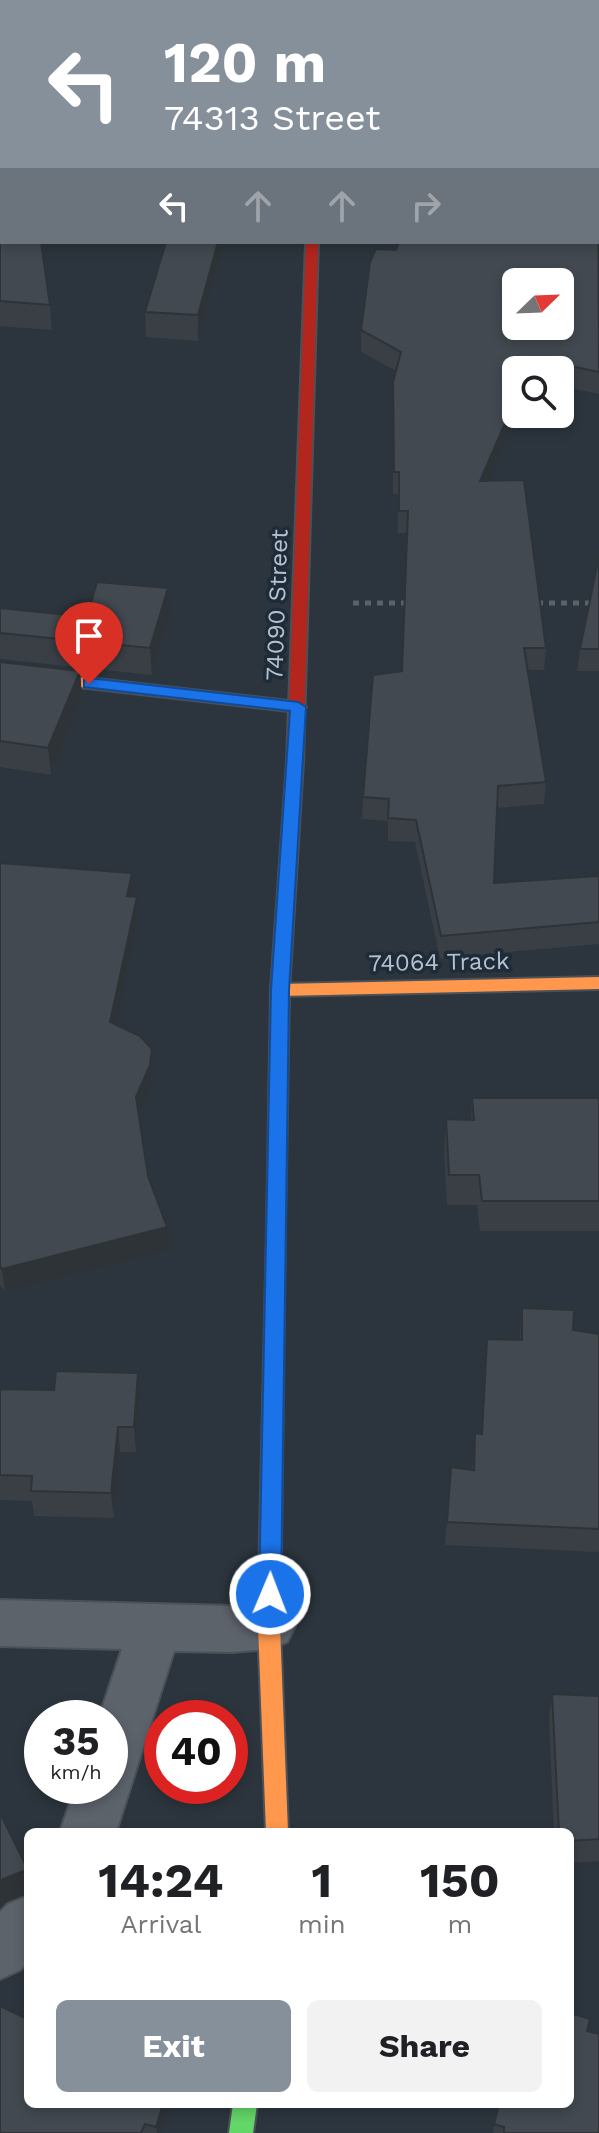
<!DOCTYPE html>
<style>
body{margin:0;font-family:"Work Sans",sans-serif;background:#f2f2f2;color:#202124;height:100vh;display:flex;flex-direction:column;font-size:30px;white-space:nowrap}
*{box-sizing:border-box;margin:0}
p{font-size:26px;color:#757577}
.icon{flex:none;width:44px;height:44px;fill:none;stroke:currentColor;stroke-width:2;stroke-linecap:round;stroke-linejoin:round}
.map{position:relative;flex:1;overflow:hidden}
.side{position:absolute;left:24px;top:1828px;width:550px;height:280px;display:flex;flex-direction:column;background:#fff;border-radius:12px;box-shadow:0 4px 12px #0003}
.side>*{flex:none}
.guide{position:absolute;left:0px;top:0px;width:600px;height:244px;box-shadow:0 4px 12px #0003;background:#86909b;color:#fff;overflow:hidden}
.needle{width:52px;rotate:67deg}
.tools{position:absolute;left:502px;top:268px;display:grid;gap:16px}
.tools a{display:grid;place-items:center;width:72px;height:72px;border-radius:12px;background:#fff;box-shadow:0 4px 12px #0003;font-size:40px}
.speed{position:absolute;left:24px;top:1700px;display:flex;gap:16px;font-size:40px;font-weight:700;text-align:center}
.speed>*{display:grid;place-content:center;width:104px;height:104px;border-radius:50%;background:#fff;box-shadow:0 4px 12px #0003;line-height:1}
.speed small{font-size:20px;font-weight:400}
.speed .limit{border:12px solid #d22;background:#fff;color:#111}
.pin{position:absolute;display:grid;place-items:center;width:68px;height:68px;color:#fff;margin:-82px -34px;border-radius:50% 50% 50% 0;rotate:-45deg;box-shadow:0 0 8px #0007}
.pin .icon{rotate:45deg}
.me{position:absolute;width:88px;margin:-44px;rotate:1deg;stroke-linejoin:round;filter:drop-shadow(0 0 6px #0008)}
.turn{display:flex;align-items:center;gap:28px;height:168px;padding:0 32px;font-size:36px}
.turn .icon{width:104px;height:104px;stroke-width:2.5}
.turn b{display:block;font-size:56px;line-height:68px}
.lanes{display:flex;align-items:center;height:76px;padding:0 32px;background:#0003;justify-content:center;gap:40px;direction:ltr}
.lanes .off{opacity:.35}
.eta{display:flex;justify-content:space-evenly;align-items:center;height:136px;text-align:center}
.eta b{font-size:48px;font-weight:700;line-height:56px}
.cta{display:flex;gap:16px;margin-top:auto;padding:16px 32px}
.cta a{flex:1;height:92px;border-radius:12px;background:#86909b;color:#fff;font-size:32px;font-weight:700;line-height:92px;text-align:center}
.cta a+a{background:#f2f2f2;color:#202124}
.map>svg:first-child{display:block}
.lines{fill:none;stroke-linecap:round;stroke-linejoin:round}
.street-casing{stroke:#4b5157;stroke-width:4}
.fast-casing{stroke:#4b5157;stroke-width:4}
.slow-casing{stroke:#4b5157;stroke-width:4}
.jam-casing{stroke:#4b5157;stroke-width:4}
.path{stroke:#5a6267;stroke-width:5;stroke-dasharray:6 6;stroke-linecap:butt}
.street{fill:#5d636b;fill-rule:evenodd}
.fast{fill:#63d668;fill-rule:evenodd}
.slow{fill:#ff974d;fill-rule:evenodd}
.jam{fill:#b3261e;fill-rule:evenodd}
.wall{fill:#393f45}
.shaded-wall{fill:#2e3338}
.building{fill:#424950;stroke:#2e3338;stroke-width:2;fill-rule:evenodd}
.route{fill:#1a73e8;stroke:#114b97;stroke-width:2}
.labels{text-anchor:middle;stroke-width:7;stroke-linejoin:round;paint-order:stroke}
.street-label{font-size:24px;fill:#b7c1cd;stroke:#1e2b39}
</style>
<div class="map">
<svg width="599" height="2133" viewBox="0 0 599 2133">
<rect width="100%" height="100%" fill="#2c353d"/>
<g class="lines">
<defs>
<g id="street">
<rect x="598" y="145" width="1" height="18"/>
<polygon points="0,1600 232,1606 269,1603 287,1610 295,1626 287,1642 269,1649 232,1652 174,1651 116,1832 60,1832 76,1786 110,1786 110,1718 99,1718 122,1649 0,1646"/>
<polygon points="28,1896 28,1963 20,1970 0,1979 0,1912 8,1904"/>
</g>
<g id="fast">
<polygon points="295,757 303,762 289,990 285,1230 283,1235 269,1235 267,1230 271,990 287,762"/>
<polygon points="233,2104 257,2104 253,2133 229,2133"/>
</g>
<g id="slow">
<polygon points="0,668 298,702 306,707 298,712 0,678"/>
<polygon points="599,977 599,989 280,996 271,990 280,984"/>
<polygon points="276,1223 283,1225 285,1230 280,1626 288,1832 266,1832 258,1626 267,1230 269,1225"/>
</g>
<polygon id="jam" points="306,242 318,242 303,762 295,767 287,762"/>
</defs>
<use href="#street" class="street-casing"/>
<use href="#fast" class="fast-casing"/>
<use href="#slow" class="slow-casing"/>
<use href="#jam" class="jam-casing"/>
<g class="path">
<polyline points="353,603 411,603"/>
<polyline points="537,603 599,603"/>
</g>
<use href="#street" class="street"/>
<use href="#fast" class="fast"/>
<use href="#slow" class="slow"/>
<use href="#jam" class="jam"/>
</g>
<g class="wall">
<polygon points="0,122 2,122 2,242 50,305 52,330 0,326"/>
<polygon points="599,162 599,394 560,386 560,370 516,370 516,414 517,414 488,481 546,648 544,670 528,670 546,782 544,804 497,808 494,883 599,876 599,944 440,958 415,842 388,841 388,821 362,819 363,797 402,671 407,533 398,533 398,494 393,494 393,382 396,371 361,352 361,330 396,250"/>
<polygon points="166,242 225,242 198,341 146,337 145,312"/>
<polygon points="599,556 599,671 577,671 580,649"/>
<polygon points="0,608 87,617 170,614 152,675 0,659"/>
<polygon points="0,662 80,671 82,698 51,775 0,767"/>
<polygon points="0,863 132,873 133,897 137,897 138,921 116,1025 153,1073 151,1089 139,1117 148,1176 167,1227 169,1251 5,1292 0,1285"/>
<polygon points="472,1098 599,1098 599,1231 480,1231 477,1205 447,1205 444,1149 446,1119 471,1120"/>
<polygon points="522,1308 573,1330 599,1334 599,1552 445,1545 451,1467 472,1469 475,1433 481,1434 487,1339 520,1340"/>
<polygon points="138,1373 140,1398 136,1452 120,1452 114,1518 34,1516 32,1501 0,1500 0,1389 54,1390"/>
<polygon points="552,1694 599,1696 599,1861 570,1863 570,1832 554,1832 549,1718"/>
<polygon points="0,1813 28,1870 28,1895 27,1893 7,1901"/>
<polygon points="588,2032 599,2133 493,2133 494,2124"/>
<polygon points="170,2104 162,2133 0,2133"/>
</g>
<g class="shaded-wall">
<polygon points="218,242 225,242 198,341 198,315"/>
<polygon points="516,398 516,414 517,414 479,503 480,481"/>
<polygon points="168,588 170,614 152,675 150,648"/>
<polygon points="80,671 82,698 51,775 48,748"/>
<polygon points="132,873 133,898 127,896"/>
<polygon points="137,897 138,921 112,1046 110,1022"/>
<polygon points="152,1049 153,1073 151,1089 137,1120 136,1097"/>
<polygon points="167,1227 169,1251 5,1292 2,1269"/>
<polygon points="138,1373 140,1398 136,1452 134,1427"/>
<polygon points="118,1427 120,1452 114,1518 111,1493"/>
<polygon points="23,1871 27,1893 7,1901 0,1908 0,1882 3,1879"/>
<polygon points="163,2104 170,2104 162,2133 157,2133 156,2127"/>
</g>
<g class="building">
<polygon points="47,0 190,0 191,2 46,2"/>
<polygon points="514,0 599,0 598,77 598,2 513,2"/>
<polygon points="0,122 2,122 2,197 0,183"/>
<path d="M598 162 599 372 533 358 528 370H516V398L480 481 524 480 546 648H524L546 782 498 786 494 883 599 876V922L441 936 416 820 388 818 389 799 363 797 373 675 402 671 408 511H399V472H394L393 382 401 352 361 330 370 262 376 249 396 250 399 242H598ZM516 282H560V326H516Z"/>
<polygon points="0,203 2,203 2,242 41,242 50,305 0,301"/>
<polygon points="166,242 218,242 198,315 145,312"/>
<polygon points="599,556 599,649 580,649"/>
<polygon points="97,582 168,588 150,648 0,633 0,608 87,617"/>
<polygon points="0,662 80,671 48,748 0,741"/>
<polygon points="0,863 132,873 127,896 137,897 110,1022 140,1036 152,1049 150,1065 136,1097 148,1176 167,1227 2,1269 0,1266"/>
<polygon points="472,1098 599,1098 599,1201 482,1201 479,1175 449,1175 446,1119 474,1120"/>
<polygon points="522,1308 574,1310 573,1330 599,1334 599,1529 447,1522 451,1467 474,1470 475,1433 482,1434 487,1339 522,1340"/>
<polygon points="56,1371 138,1373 134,1427 118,1427 111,1493 31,1491 32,1476 0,1475 0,1389 54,1390"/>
<polygon points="552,1694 599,1696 599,1839 570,1841 570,1832 559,1832"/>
<polygon points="0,1813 28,1870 27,1879 23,1871 3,1879 0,1882"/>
<polygon points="0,2006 25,2018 28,2008 28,2104 163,2104 156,2127 145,2124 141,2133 0,2133"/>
<polygon points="570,2013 590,2019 587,2031 599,2034 599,2133 504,2133 504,2127 494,2124 499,2104 570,2104"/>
</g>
<polygon class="route" points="89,678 298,702 306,707 289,990 281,1594 277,1601 262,1601 259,1594 271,990 290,711 84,687 84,680"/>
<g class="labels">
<g class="street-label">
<text transform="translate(277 605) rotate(-88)" y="8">74090 Street</text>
<text transform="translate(439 962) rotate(-1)" y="8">74064 Track</text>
</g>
</g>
</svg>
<div class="tools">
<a><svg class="needle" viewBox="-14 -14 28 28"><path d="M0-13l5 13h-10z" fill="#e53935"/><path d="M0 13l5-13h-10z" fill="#757577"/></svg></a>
<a><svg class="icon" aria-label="search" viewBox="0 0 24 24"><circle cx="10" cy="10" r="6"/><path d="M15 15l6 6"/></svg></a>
</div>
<div class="speed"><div>35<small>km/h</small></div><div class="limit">40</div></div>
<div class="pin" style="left:89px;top:684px;background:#d93025"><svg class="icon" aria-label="arrive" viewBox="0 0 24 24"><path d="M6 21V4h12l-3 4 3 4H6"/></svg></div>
<svg class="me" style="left:270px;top:1594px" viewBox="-20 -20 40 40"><circle r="17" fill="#1a73e8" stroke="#fff" stroke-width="3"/><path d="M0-11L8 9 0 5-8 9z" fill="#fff"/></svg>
<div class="guide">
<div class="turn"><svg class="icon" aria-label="left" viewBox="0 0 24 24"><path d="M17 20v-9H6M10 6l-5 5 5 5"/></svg><div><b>120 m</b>74313 Street</div></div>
<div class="lanes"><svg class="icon" aria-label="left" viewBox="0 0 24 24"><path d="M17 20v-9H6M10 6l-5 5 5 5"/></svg><svg class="icon off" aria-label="ahead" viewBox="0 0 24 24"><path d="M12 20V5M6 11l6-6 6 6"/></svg><svg class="icon off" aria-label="ahead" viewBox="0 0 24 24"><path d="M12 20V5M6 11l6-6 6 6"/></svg><svg class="icon off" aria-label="right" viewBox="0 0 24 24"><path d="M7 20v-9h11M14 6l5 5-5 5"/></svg></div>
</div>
<section class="side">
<div class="eta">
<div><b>14:24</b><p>Arrival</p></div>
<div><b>1</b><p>min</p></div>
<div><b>150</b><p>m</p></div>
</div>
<div class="cta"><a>Exit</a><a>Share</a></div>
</section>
</div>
